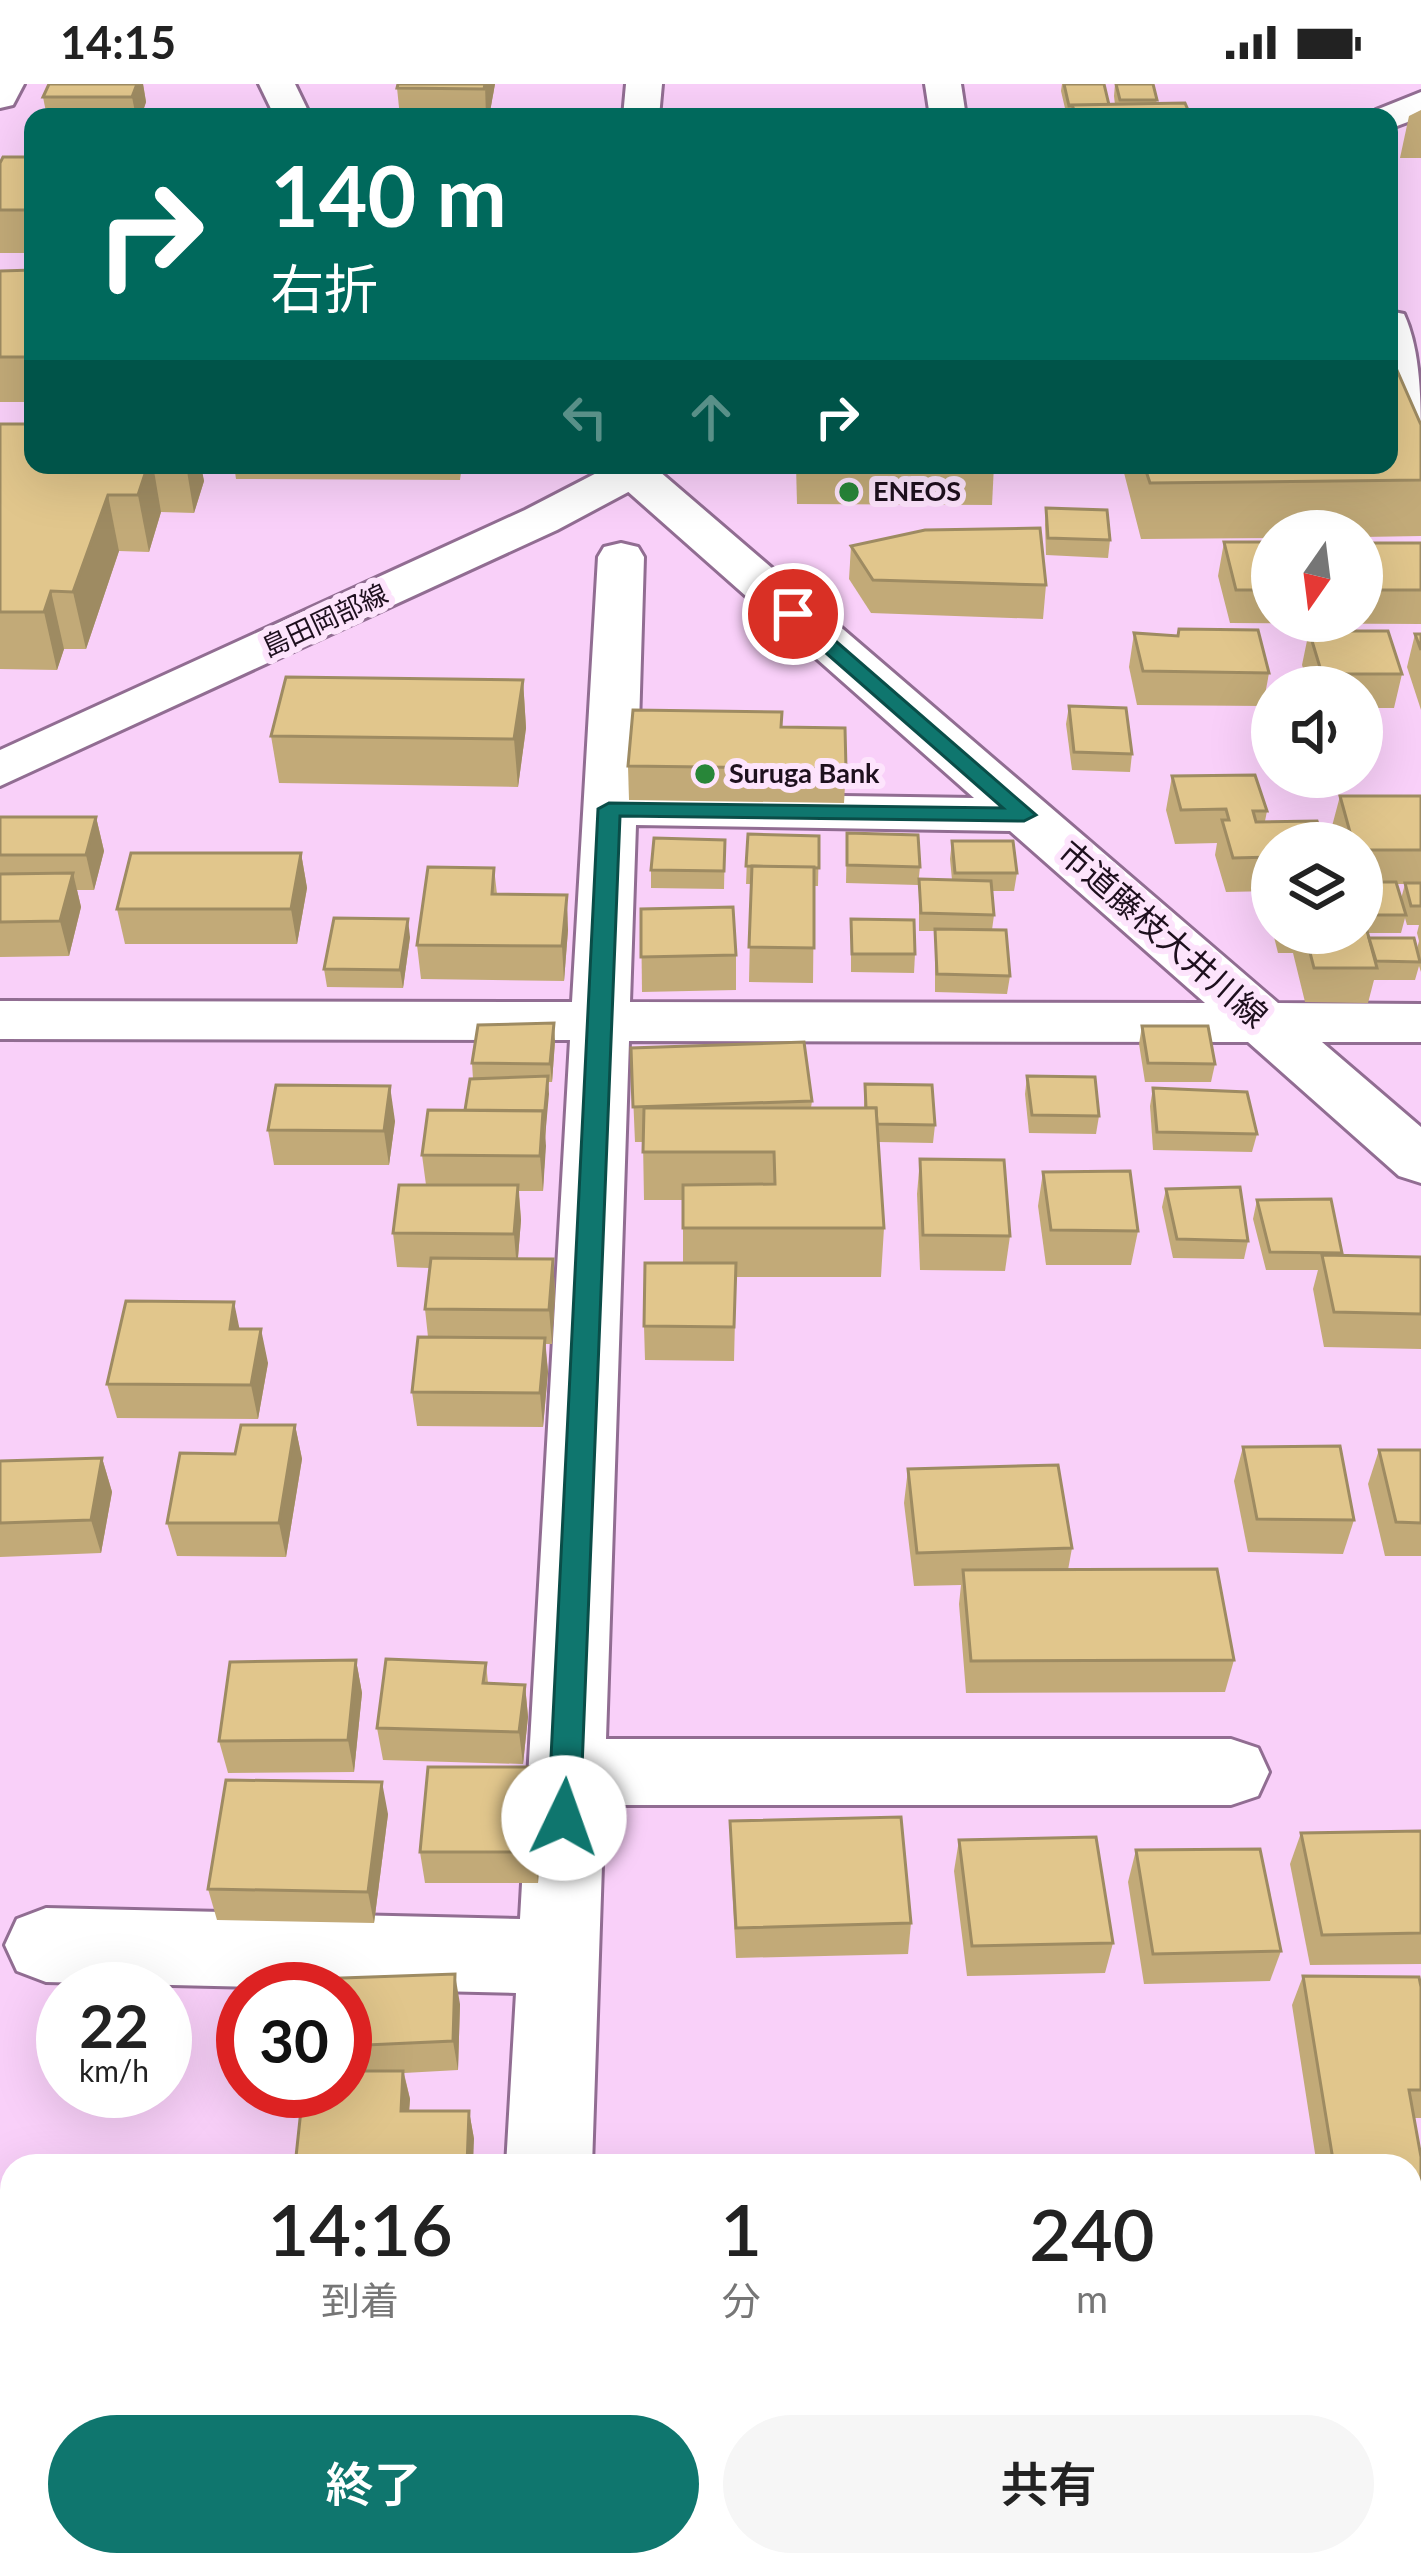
<!DOCTYPE html>
<html lang="ja">
<meta charset="utf-8">
<style>
body{margin:0;font-family:Lato,"Noto Sans JP",sans-serif;background:#f6f6f6;color:#222;height:100vh;display:flex;flex-direction:column;font-size:45px;white-space:nowrap}
*{box-sizing:border-box;margin:0}
p{font-size:39px;color:#767676}
.icon{flex:none;width:66px;height:66px;fill:none;stroke:currentColor;stroke-width:2;stroke-linecap:round;stroke-linejoin:round}
.map{position:relative;flex:1;overflow:hidden}
.sheet{position:absolute;left:0px;top:2070px;width:1422px;height:423px;display:flex;flex-direction:column;background:#fff;border-radius:36px 36px 0 0;box-shadow:0 12px 48px #0002}
.sheet>*{flex:none}
.top-card{position:absolute;left:24px;top:24px;width:1374px;height:366px;border-radius:24px;box-shadow:0 12px 48px #0002;background:#00695c;color:#fff;overflow:hidden}
.needle{width:78px;rotate:194deg}
.fabs{position:absolute;left:1251px;top:426px;display:grid;gap:24px}
.fabs a{display:grid;place-items:center;width:132px;height:132px;border-radius:50%;background:#fff;box-shadow:0 12px 48px #0002;font-size:60px}
.speed{position:absolute;left:36px;top:1878px;display:flex;gap:24px;font-size:60px;font-weight:700;text-align:center}
.speed>*{display:grid;place-content:center;width:156px;height:156px;border-radius:50%;background:#fff;box-shadow:0 12px 48px #0002;line-height:1}
.speed small{font-size:30px;font-weight:400}
.speed .limit{border:18px solid #d22;background:#fff;color:#111}
.pin{position:absolute;display:grid;place-items:center;width:102px;height:102px;color:#fff;margin:-51px;border:6px solid #fff;border-radius:50%;box-shadow:0 3px 12px #0007}
.me{position:absolute;width:132px;margin:-66px;rotate:3deg;stroke-linejoin:round;filter:drop-shadow(0 0 9px #0008)}
.turn{display:flex;align-items:center;gap:42px;height:252px;padding:0 48px;font-size:54px}
.turn .icon{width:156px;height:156px;stroke-width:2.5}
.turn b{display:block;font-size:84px;line-height:102px}
.lanes{display:flex;align-items:center;height:114px;padding:0 48px;background:#0003;justify-content:center;gap:60px;direction:ltr}
.lanes .off{opacity:.35}
.eta{display:flex;justify-content:space-evenly;align-items:center;height:204px;text-align:center}
.eta b{font-size:72px;font-weight:600;line-height:84px}
.action{display:flex;gap:24px;margin-top:auto;padding:24px 48px}
.action a{flex:1;height:138px;border-radius:72px;background:#0f766e;color:#fff;font-size:48px;font-weight:600;line-height:138px;text-align:center}
.action a+a{background:#f6f6f6;color:#222}
.status{display:flex;justify-content:space-between;align-items:center;height:84px;padding:0 60px;background:#fff;direction:ltr}
.status svg{height:33px;fill:currentColor}
.map>svg:first-child{display:block}
.lines{fill:none;stroke-linecap:round;stroke-linejoin:round}
.minor-casing{stroke:#916d92;stroke-width:6}
.major-casing{stroke:#916d92;stroke-width:6}
.minor{fill:#fff;fill-rule:evenodd}
.major{fill:#fff;fill-rule:evenodd}
.wall{fill:#c2aa78;fill-rule:evenodd}
.shaded-wall{fill:#9e8b62}
.building{fill:#e1c68c;stroke:#9e8b62;stroke-width:3}
.route{fill:#0f766e;stroke:#0a4d48;stroke-width:3}
.poi-dot{fill:#288639;stroke:#fde4fc;stroke-width:4.5}
.labels{text-anchor:middle;stroke-width:12;stroke-linejoin:round;paint-order:stroke}
.far-poi-label{font-size:27px;font-weight:bold;fill:#1e101e;stroke:#fde4fc;text-anchor:start}
.far-street-label{font-size:27px;fill:#1e101e;stroke:#fde4fc}
.street-label{font-size:33px;fill:#1e101e;stroke:#fde4fc}
</style>
<div class="status"><b>14:15</b><svg viewBox="0 0 49 12"><path d="M0 12V9h3v3zM5 12V6h3v6zM10 12V3h3v9zM15 12V0h3v12zM26 1h20v11H26zM47 4h2v5h-2z"/></svg></div>
<div class="map">
<svg width="1421" height="2491" viewBox="0 0 1421 2491">
<rect width="100%" height="100%" fill="#f9d0f9"/>
<g class="lines">
<defs>
<g id="minor">
<polygon points="0,0 24,0 13,21 0,24"/>
<polygon points="626,0 662,0 659,33 623,33"/>
<polygon points="925,0 961,0 966,33 930,33"/>
<path d="M1389 227 1404 230C1421 267 1421 318 1421 360L1405 356C1381 320 1389 268 1389 227Z"/>
<path d="M614 381H652L1278 919 1421 920V958H1322L1421 1043V1099L1399 1092 1248 958 629 957 606 1655H1231L1258 1664 1269 1688 1258 1712 1231 1721H604L592 2082H506L516 1909 46 1898 17 1887 5 1861 17 1835 46 1824 520 1835 570 956 0 955V917L572 918 598 473 604 463 621 459 638 463 644 473 637 709 974 714 616 397 610 387ZM636 741 1010 747 1205 919 630 918Z"/>
<polygon points="0,2395 12,2395 12,2481 35,2481 0,2491"/>
<polygon points="1410,2407 1421,2407 1421,2491 1381,2491 1373,2481 1410,2481"/>
<rect x="483" y="2481" width="96" height="10"/>
</g>
<g id="major">
<polygon points="259,0 295,0 311,33 275,33"/>
<polygon points="1421,8 1421,33 1389,45 1389,33 1372,33 1376,26"/>
<polygon points="612,381 668,381 662,390 557,446 0,702 0,666 525,426"/>
</g>
</defs>
<use href="#minor" class="minor-casing"/>
<use href="#major" class="major-casing"/>
<use href="#minor" class="minor"/>
<use href="#major" class="major"/>
</g>
<g class="wall">
<polygon points="49,0 143,0 146,18 141,33 47,33 43,13"/>
<polygon points="495,0 489,33 400,33 397,4"/>
<polygon points="1062,0 1104,0 1109,21 1115,21 1114,12 1115,0 1153,0 1157,20 1191,33 1067,33 1061,7"/>
<polygon points="1421,26 1421,74 1400,74 1409,32"/>
<polygon points="33,73 33,169 0,169 0,79"/>
<polygon points="33,186 33,318 0,318 0,187"/>
<polygon points="0,340 32,340 33,381 221,381 219,389 202,389 204,397 194,429 161,428 149,468 119,467 86,565 64,565 57,586 0,585"/>
<polygon points="234,381 462,381 460,396 236,395"/>
<polygon points="796,381 994,381 992,421 797,420"/>
<polygon points="1122,381 1389,381 1421,396 1421,452 1362,453 1362,447 1272,447 1272,454 1141,455"/>
<polygon points="1046,424 1110,456 1108,474 1046,471 1045,441"/>
<polygon points="1224,458 1272,458 1272,537 1362,537 1362,459 1421,459 1421,540 1230,539 1218,492"/>
<polygon points="851,462 1046,501 1043,535 871,529 849,495"/>
<polygon points="1309,547 1402,590 1394,624 1362,624 1362,603 1309,603 1302,581"/>
<polygon points="1134,549 1269,589 1263,622 1137,621 1129,583"/>
<polygon points="1415,550 1421,550 1421,626 1407,583"/>
<polygon points="523,596 526,644 518,703 279,699 271,652"/>
<polygon points="1069,622 1132,670 1130,688 1072,686 1066,640"/>
<polygon points="781,643 846,685 844,719 629,716 628,682"/>
<polygon points="1172,692 1267,727 1265,737 1272,759 1272,807 1226,808 1215,771 1217,759 1175,760 1166,726"/>
<path d="M1340 712H1421V888L1419 882 1415 896H1374L1368 919 1305 918 1293 869H1278L1273 849H1362V759H1335L1331 746ZM1397 800H1405L1401 815ZM1405 834 1407 841H1419L1417 849 1419 857 1417 865 1369 854 1368 849H1401Z"/>
<polygon points="0,733 96,733 104,767 94,806 77,806 81,823 69,872 0,873"/>
<polygon points="847,749 920,783 918,801 846,799"/>
<polygon points="748,750 819,752 818,802 814,802 813,899 749,898 751,800 746,800"/>
<polygon points="725,756 724,805 651,804 651,786"/>
<polygon points="952,757 1017,789 1014,807 992,807 994,831 992,846 1010,892 1007,910 935,908 935,847 919,847 919,795 952,796 950,775"/>
<polygon points="301,769 307,804 297,860 125,860 117,825"/>
<polygon points="494,784 497,810 568,846 564,897 421,895 417,861"/>
<polygon points="641,825 736,871 736,906 642,908"/>
<polygon points="851,835 915,870 914,889 851,888"/>
<polygon points="410,853 403,904 327,903 324,885"/>
<polygon points="1142,942 1215,980 1211,998 1145,998 1139,960"/>
<polygon points="555,957 552,998 548,998 543,1107 519,1107 521,1136 518,1174 553,1175 555,1209 552,1260 545,1260 548,1288 543,1343 417,1342 412,1308 428,1253 425,1225 430,1184 397,1183 393,1149 426,1101 422,1071 465,1026 473,995 472,979"/>
<polygon points="631,964 812,1017 811,1024 864,1024 865,1000 935,1041 933,1059 878,1058 884,1144 881,1193 736,1193 734,1277 645,1276 644,1242 683,1179 683,1116 644,1116 643,1058 635,1058"/>
<polygon points="1027,992 1099,1032 1096,1050 1029,1049 1025,1010"/>
<polygon points="1153,1004 1257,1050 1252,1068 1153,1066 1150,1022"/>
<polygon points="395,1037 389,1081 274,1081 268,1046"/>
<polygon points="920,1075 1010,1152 1005,1187 920,1186 917,1110"/>
<polygon points="1043,1088 1138,1147 1131,1181 1046,1181 1038,1122"/>
<polygon points="1166,1105 1248,1157 1244,1175 1173,1174 1162,1123"/>
<polygon points="1257,1116 1342,1169 1341,1171 1421,1173 1421,1265 1324,1263 1313,1205 1318,1186 1266,1186 1253,1135"/>
<polygon points="240,1245 268,1279 258,1335 117,1334 107,1300"/>
<polygon points="295,1341 302,1375 286,1473 177,1472 167,1439 235,1370"/>
<polygon points="1243,1363 1354,1436 1343,1470 1248,1468 1234,1397"/>
<polygon points="1379,1366 1421,1366 1421,1472 1385,1472 1368,1400"/>
<polygon points="102,1374 112,1408 101,1469 0,1473 0,1377"/>
<polygon points="908,1385 1072,1464 1068,1486 1234,1576 1225,1608 966,1609 959,1520 961,1501 914,1502 904,1419"/>
<polygon points="356,1576 362,1609 354,1688 228,1689 219,1657"/>
<polygon points="486,1579 488,1599 525,1601 528,1633 523,1680 383,1676 377,1644"/>
<polygon points="543,1715 538,1799 425,1799 420,1768"/>
<polygon points="388,1730 374,1839 217,1836 208,1805"/>
<polygon points="730,1737 911,1839 908,1870 736,1874 730,1769"/>
<polygon points="1421,1747 1421,1880 1310,1881 1290,1780 1301,1749"/>
<polygon points="959,1756 1113,1859 1105,1889 967,1892 954,1787"/>
<polygon points="1136,1766 1281,1867 1270,1897 1144,1900 1128,1798"/>
<polygon points="1303,1892 1421,1903 1421,2034 1414,2034 1421,2073 1421,2116 1412,2133 1410,2133 1410,2082 1317,2082 1292,1921"/>
<polygon points="345,1905 460,1920 458,1986 404,1989 410,2015 409,2027 469,2027 474,2055 345,2007"/>
<rect x="0" y="2198" width="12" height="150"/>
</g>
<g class="shaded-wall">
<polygon points="137,0 143,0 146,18 141,33 136,33 132,13"/>
<polygon points="485,0 495,0 489,33 486,33"/>
<polygon points="148,381 153,381 161,428 149,468 138,411"/>
<polygon points="186,381 201,381 204,397 194,429"/>
<polygon points="108,411 119,467 86,565 73,508"/>
<polygon points="51,507 64,565 57,586 44,528"/>
<polygon points="523,596 526,644 518,703 514,655"/>
<polygon points="96,733 104,767 94,806 86,771"/>
<polygon points="301,769 307,804 297,860 291,825"/>
<polygon points="73,789 81,823 69,872 60,837"/>
<polygon points="567,811 568,846 564,897 562,862"/>
<polygon points="408,835 410,853 403,904 400,886"/>
<polygon points="554,939 555,957 552,998 550,980"/>
<polygon points="548,992 549,1010 545,1054 544,1036"/>
<polygon points="390,1002 395,1037 389,1081 384,1047"/>
<polygon points="543,1027 546,1062 543,1107 540,1072"/>
<polygon points="518,1101 521,1136 517,1185 514,1150"/>
<polygon points="553,1175 555,1209 552,1260 549,1226"/>
<polygon points="234,1218 241,1252 230,1245"/>
<polygon points="261,1245 268,1279 258,1335 251,1301"/>
<polygon points="545,1254 548,1288 543,1343 540,1309"/>
<polygon points="295,1341 302,1375 286,1473 279,1439"/>
<polygon points="102,1374 112,1408 101,1469 91,1436"/>
<polygon points="356,1576 362,1609 354,1688 348,1656"/>
<polygon points="525,1601 528,1633 523,1680 519,1648"/>
<polygon points="539,1683 543,1715 538,1799 535,1768"/>
<polygon points="382,1698 388,1730 374,1839 368,1808"/>
<polygon points="455,1890 460,1920 458,1986 453,1957"/>
<polygon points="403,1987 410,2015 407,2055 401,2027"/>
<polygon points="469,2027 474,2055 473,2082 467,2082"/>
</g>
<g class="building">
<polygon points="49,0 137,0 132,13 43,13"/>
<polygon points="398,0 485,0 484,5 397,4"/>
<polygon points="1064,0 1104,0 1109,21 1069,22"/>
<polygon points="1116,0 1153,0 1157,16 1120,16"/>
<polygon points="1185,19 1191,33 1077,33 1072,21"/>
<polygon points="3,73 33,73 33,126 0,126 0,79"/>
<polygon points="33,186 33,273 0,273 0,187"/>
<polygon points="1389,268 1421,341 1421,396 1150,399 1144,381 1389,381"/>
<polygon points="0,340 33,340 33,381 148,381 138,411 108,411 73,508 51,507 44,528 0,528"/>
<polygon points="798,381 994,381 995,388 798,387"/>
<polygon points="1046,424 1107,426 1110,456 1048,454"/>
<polygon points="1040,444 1046,501 873,496 851,462 925,446"/>
<polygon points="1224,458 1272,458 1272,506 1236,506"/>
<rect x="1362" y="459" width="59" height="47"/>
<polygon points="1179,545 1258,546 1269,589 1143,587 1134,549 1178,552"/>
<polygon points="1309,547 1388,547 1402,590 1322,590"/>
<polygon points="1415,550 1421,550 1421,566"/>
<polygon points="286,593 523,596 514,655 271,652"/>
<polygon points="1069,622 1126,624 1132,670 1074,668"/>
<polygon points="633,626 782,628 781,643 845,644 846,685 628,682"/>
<polygon points="1255,691 1267,727 1253,727 1256,738 1317,737 1324,759 1272,759 1272,773 1233,774 1222,736 1229,736 1226,725 1181,726 1172,692"/>
<polygon points="1340,712 1421,712 1421,766 1362,766 1362,759 1353,759"/>
<polygon points="0,733 96,733 86,771 0,771"/>
<polygon points="847,749 918,751 920,783 847,781"/>
<polygon points="748,750 819,752 819,784 746,782"/>
<polygon points="654,754 725,756 724,787 651,786"/>
<polygon points="952,757 1013,757 1017,789 955,789"/>
<polygon points="131,769 301,769 291,825 117,825"/>
<polygon points="752,782 814,783 814,864 749,863"/>
<polygon points="428,783 494,784 492,810 567,811 562,862 417,861"/>
<polygon points="73,789 60,837 0,838 0,790"/>
<polygon points="919,795 991,797 994,831 921,829"/>
<polygon points="1362,798 1396,798 1406,831 1363,831"/>
<polygon points="1405,799 1421,799 1421,822 1411,822"/>
<polygon points="733,823 736,871 641,873 641,825"/>
<polygon points="1362,828 1377,884 1314,884 1305,849 1362,849"/>
<polygon points="334,834 408,835 400,886 324,885"/>
<polygon points="851,835 914,836 915,870 852,870"/>
<polygon points="935,845 1006,846 1010,892 937,890"/>
<polygon points="1369,854 1414,854 1420,878 1376,877"/>
<polygon points="554,939 550,980 472,979 478,941"/>
<polygon points="1142,942 1208,942 1215,980 1148,979"/>
<polygon points="804,958 812,1017 633,1023 631,964"/>
<polygon points="548,992 544,1036 543,1027 465,1026 470,995"/>
<polygon points="1027,992 1095,993 1099,1032 1032,1031"/>
<polygon points="865,1000 932,1001 935,1041 877,1040 876,1024 866,1024"/>
<polygon points="276,1001 390,1002 384,1047 268,1046"/>
<polygon points="1153,1004 1247,1008 1257,1050 1157,1048"/>
<polygon points="644,1024 876,1024 884,1144 683,1144 683,1101 775,1100 774,1068 643,1068"/>
<polygon points="428,1026 543,1027 540,1072 422,1071"/>
<polygon points="920,1075 1004,1076 1010,1152 923,1151"/>
<polygon points="1130,1087 1138,1147 1051,1146 1043,1088"/>
<polygon points="399,1101 518,1101 514,1150 393,1149"/>
<polygon points="1240,1103 1248,1157 1177,1155 1166,1105"/>
<polygon points="1331,1115 1342,1169 1270,1168 1257,1116"/>
<polygon points="1322,1171 1421,1173 1421,1230 1334,1228"/>
<polygon points="431,1174 553,1175 549,1226 425,1225"/>
<polygon points="645,1179 736,1179 734,1243 644,1242"/>
<polygon points="126,1217 234,1218 230,1245 261,1245 251,1301 107,1300"/>
<polygon points="418,1253 545,1254 540,1309 412,1308"/>
<polygon points="241,1341 295,1341 279,1439 167,1439 180,1369 235,1370"/>
<polygon points="1340,1362 1354,1436 1257,1435 1243,1363"/>
<polygon points="1379,1366 1421,1366 1421,1439 1396,1438"/>
<polygon points="102,1374 91,1436 0,1439 0,1377"/>
<polygon points="1058,1381 1072,1464 917,1469 908,1385"/>
<polygon points="1217,1485 1234,1576 971,1577 963,1486"/>
<polygon points="386,1575 486,1579 483,1599 525,1601 519,1648 377,1644"/>
<polygon points="356,1576 348,1656 219,1657 230,1578"/>
<polygon points="428,1683 539,1683 535,1768 420,1768"/>
<polygon points="226,1696 382,1698 368,1808 208,1805"/>
<polygon points="901,1733 911,1839 736,1844 730,1737"/>
<polygon points="1421,1747 1421,1849 1322,1851 1301,1749"/>
<polygon points="1096,1753 1113,1859 972,1862 959,1756"/>
<polygon points="1260,1765 1281,1867 1153,1870 1136,1766"/>
<polygon points="455,1890 453,1957 345,1962 345,1905 314,1905 314,1895"/>
<polygon points="1303,1892 1419,1893 1421,1903 1421,2006 1409,2006 1421,2073 1421,2105 1410,2105 1410,2082 1334,2082"/>
<polygon points="345,1987 403,1987 401,2027 469,2027 467,2082 295,2082 303,2007 345,2007"/>
<polygon points="0,2198 12,2198 12,2236 7,2262 12,2262 12,2324 0,2324"/>
</g>
<polygon class="route" points="786,526 800,526 1036,731 1024,737 620,732 580,1734 576,1744 564,1748 553,1744 548,1734 598,725 609,719 1003,724 786,534"/>
<g class="poi-dot">
<circle cx="849" cy="408" r="12"/>
<circle cx="705" cy="690" r="12"/>
</g>
<g class="labels">
<g class="far-poi-label">
<text x="873" y="417">ENEOS</text>
<text x="729" y="699">Suruga Bank</text>
</g>
<g class="far-street-label">
<text transform="translate(325 537) rotate(-25)" y="9">島田岡部線</text>
</g>
<g class="street-label">
<text transform="translate(1163 850) rotate(41)" y="12">市道藤枝大井川線</text>
</g>
</g>
</svg>
<div class="fabs">
<a><svg class="needle" viewBox="-14 -14 28 28"><path d="M0-13l5 13h-10z" fill="#e53935"/><path d="M0 13l5-13h-10z" fill="#767676"/></svg></a>
<a><svg class="icon" aria-label="sound" viewBox="0 0 24 24"><path d="M4 9h4l5-4v14l-5-4H4zM17 9q2 3 0 6"/></svg></a>
<a><svg class="icon" aria-label="layers" viewBox="0 0 24 24"><path d="M12 4l9 5-9 5-9-5zM3 14l9 5 9-5"/></svg></a>
</div>
<div class="speed"><div>22<small>km/h</small></div><div class="limit">30</div></div>
<div class="pin" style="left:793px;top:530px;background:#d93025"><svg class="icon" aria-label="arrive" viewBox="0 0 24 24"><path d="M6 21V4h12l-3 4 3 4H6"/></svg></div>
<svg class="me" style="left:564px;top:1734px" viewBox="-20 -20 40 40"><circle r="19" fill="#fff"/><path d="M0-13L10 11 0 6-10 11z" fill="#0f766e"/></svg>
<div class="top-card">
<div class="turn"><svg class="icon" aria-label="right" viewBox="0 0 24 24"><path d="M7 20v-9h11M14 6l5 5-5 5"/></svg><div><b>140 m</b>右折</div></div>
<div class="lanes"><svg class="icon off" aria-label="left" viewBox="0 0 24 24"><path d="M17 20v-9H6M10 6l-5 5 5 5"/></svg><svg class="icon off" aria-label="ahead" viewBox="0 0 24 24"><path d="M12 20V5M6 11l6-6 6 6"/></svg><svg class="icon" aria-label="right" viewBox="0 0 24 24"><path d="M7 20v-9h11M14 6l5 5-5 5"/></svg></div>
</div>
<section class="sheet">
<div class="eta">
<div><b>14:16</b><p>到着</p></div>
<div><b>1</b><p>分</p></div>
<div><b>240</b><p>m</p></div>
</div>
<div class="action"><a>終了</a><a>共有</a></div>
</section>
</div>
